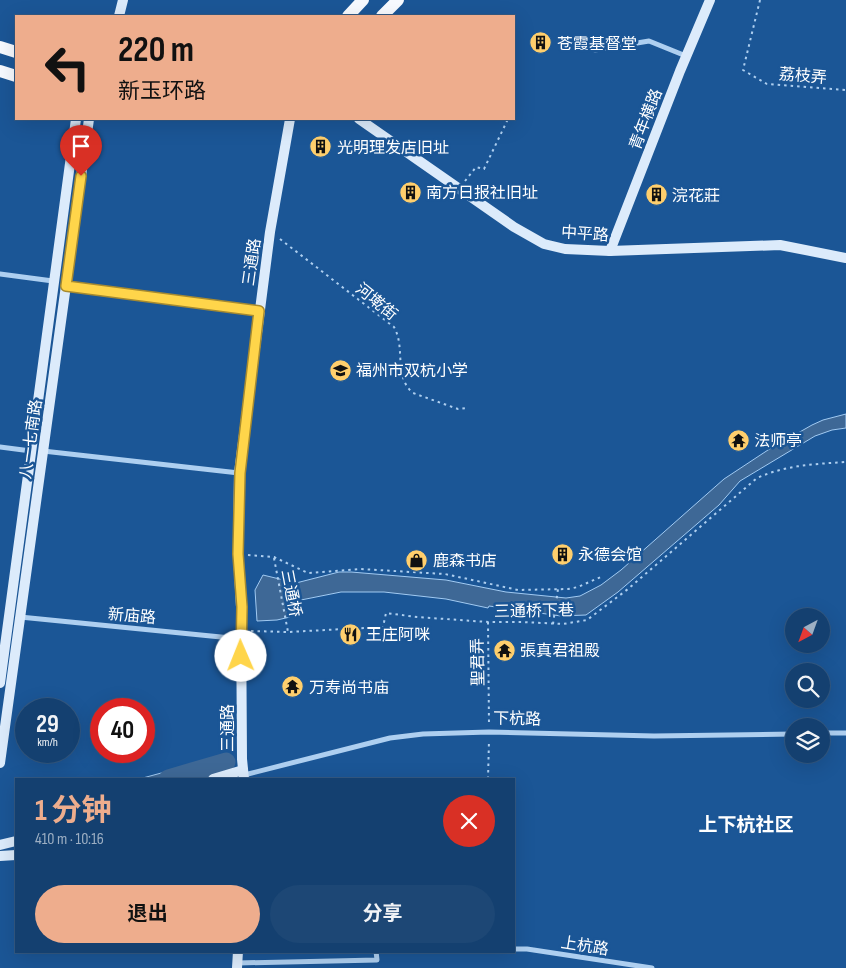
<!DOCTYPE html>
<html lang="zh">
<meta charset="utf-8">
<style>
body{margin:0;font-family:"Sofia Sans Condensed","Noto Sans SC",sans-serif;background:#1d4775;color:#f1f3f6;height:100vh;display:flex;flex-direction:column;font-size:19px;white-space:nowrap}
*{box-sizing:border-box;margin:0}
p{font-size:16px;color:#9dafc3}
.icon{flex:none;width:28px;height:28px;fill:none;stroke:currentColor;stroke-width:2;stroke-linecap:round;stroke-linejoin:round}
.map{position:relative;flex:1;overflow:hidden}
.details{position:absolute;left:15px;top:778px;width:500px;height:175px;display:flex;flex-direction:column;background:#144070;border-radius:0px;box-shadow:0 5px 20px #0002,0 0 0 1px #335983}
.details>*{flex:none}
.guide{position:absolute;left:15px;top:15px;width:500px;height:105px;border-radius:0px;box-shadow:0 5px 20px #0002,0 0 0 1px #335983;background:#eead8d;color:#111;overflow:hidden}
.needle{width:32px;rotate:221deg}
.tools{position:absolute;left:785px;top:608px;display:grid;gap:10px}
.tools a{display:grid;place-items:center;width:45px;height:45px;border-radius:50%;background:#144070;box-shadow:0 5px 20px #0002,0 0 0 1px #335983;font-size:25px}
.speed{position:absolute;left:15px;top:698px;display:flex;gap:10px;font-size:25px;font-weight:700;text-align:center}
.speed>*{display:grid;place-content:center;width:65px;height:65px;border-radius:50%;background:#144070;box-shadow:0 5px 20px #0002,0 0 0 1px #335983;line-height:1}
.speed small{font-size:12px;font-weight:400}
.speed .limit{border:8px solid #d22;background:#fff;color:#111}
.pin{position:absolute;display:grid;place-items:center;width:42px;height:42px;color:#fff;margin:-51px -21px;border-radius:50% 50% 50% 0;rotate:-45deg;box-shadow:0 0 5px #0007}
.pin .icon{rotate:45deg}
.me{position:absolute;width:55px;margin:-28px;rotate:359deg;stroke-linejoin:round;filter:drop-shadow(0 0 4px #0008)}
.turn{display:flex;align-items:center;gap:18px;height:105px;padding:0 20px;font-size:22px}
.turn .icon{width:65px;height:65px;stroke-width:2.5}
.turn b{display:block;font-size:35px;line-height:42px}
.round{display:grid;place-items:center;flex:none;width:52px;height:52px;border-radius:26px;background:#1d4775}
.headline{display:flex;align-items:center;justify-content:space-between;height:85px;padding:0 20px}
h1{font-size:30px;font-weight:700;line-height:38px;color:#eead8d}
.button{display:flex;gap:10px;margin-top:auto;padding:10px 20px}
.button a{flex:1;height:58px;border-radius:30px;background:#eead8d;color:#111;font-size:20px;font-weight:700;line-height:58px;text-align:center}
.button a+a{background:#1d4775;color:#f1f3f6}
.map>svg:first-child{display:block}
.water{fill:#3e6896;stroke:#a1caf2}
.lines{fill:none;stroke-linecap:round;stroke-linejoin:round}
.river{stroke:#3e6896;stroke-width:19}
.path{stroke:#aecff0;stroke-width:2;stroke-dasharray:2.5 4;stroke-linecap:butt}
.street{stroke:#aecff0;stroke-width:5}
.secondary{stroke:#dcebfb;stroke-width:10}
.primary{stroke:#f7faff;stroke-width:12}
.route-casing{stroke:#a68a30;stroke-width:12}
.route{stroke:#ffd54a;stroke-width:9}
.labels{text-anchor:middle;stroke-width:5;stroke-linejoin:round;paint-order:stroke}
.poi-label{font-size:16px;fill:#fff;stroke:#1b5696;text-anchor:start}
.street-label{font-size:16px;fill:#fff;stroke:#1b5696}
.quarter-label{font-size:19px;font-weight:bold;fill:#fff;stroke:#1b5696}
</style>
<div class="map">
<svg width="846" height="968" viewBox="0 0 846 968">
<rect width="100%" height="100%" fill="#1b5696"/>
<g class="water">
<polygon points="846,414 846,428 832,430 815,436 740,481 719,505 618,592 586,615 561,616 489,606 488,608 446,599 384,592 341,592 291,602 290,617 277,620 257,621 255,590 263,575 296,583 339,572 351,572 446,580 506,592 566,598 580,596 601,585 621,570 724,479 768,450 812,425 823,420"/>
<polygon points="217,758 220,769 188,779 139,779"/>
</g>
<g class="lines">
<polyline class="river" points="168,779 226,762"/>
<g class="path">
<polyline points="760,0 743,70 767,84 846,90"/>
<polyline points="514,103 515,104 514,108"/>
<polyline points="465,181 476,167 484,169 508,119"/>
<path d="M280 239 394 327C406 348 393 376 413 393L458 409 466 408"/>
<polyline points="248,555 274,557 308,573 360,569 445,574 518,590 568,589 578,587 603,576"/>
<polyline points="274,558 288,632"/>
<polyline points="488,622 489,725"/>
<polyline points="553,624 558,589"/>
<path d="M251 631 288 632 383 627 386 613 417 617 488 622H522L563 624 587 620 628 589 757 478C786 465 815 464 846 462"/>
<polyline points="488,779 489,740"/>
</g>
<g class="street">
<polyline points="595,50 649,41 686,56"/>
<polyline points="0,274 53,281"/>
<polyline points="66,286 259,311"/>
<polyline points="0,447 31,451"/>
<polyline points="43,451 239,473"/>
<polyline points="20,617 241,639"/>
<polyline points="821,733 846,733"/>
<polyline points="244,775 390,738 423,734 489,732 654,736 794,734"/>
<polyline points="514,949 527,949 652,968"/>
<polyline points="238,963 377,960 376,951"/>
</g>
<g class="secondary">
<polyline points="119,16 123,0"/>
<polyline points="359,119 514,227 544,244 565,249 610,251 780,245 846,258"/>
<polyline points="610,251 680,71 710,0"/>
<polyline points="0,683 76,119"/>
<polyline points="0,763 89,119"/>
<polyline points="213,779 243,770"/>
<polyline points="244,779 242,759 241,607 238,554 239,473 270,232 290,119"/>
<polyline points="0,845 16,841"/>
<polyline points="0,856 16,855"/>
<polyline points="237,968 238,951"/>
</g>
<g class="primary">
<polyline points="348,16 363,0"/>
<polyline points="382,16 398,0"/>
<polyline points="0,47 16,52"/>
<polyline points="0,71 16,76"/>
</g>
</g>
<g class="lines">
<defs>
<polyline id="route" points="81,176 66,286 259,311 240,473 238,554 242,607 241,656"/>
</defs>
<use href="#route" class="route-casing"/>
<use href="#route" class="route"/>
</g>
<defs>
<symbol id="building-disc" viewBox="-11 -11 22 22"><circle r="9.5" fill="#ffcf6d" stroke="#1b5696"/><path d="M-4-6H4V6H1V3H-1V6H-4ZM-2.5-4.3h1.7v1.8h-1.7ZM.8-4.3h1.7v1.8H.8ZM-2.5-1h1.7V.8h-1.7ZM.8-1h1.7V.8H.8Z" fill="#111"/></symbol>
<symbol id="school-disc" viewBox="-11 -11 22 22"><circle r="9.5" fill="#ffcf6d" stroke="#1b5696"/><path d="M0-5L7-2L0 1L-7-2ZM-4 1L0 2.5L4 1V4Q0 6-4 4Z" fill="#111"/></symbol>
<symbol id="temple-disc" viewBox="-11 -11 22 22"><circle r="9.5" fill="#ffcf6d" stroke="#1b5696"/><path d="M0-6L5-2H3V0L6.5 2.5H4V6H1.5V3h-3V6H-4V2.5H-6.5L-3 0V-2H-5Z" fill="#111"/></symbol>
<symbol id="shop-disc" viewBox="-11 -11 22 22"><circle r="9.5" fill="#ffcf6d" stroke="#1b5696"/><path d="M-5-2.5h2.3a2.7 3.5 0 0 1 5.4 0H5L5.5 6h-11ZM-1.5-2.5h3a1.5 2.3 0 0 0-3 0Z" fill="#111"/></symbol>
<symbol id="restaurant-disc" viewBox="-11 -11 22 22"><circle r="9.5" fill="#ffcf6d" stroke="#1b5696"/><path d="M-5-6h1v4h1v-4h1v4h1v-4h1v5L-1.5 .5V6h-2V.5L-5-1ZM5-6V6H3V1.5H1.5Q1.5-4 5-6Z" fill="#111"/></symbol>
</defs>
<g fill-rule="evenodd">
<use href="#building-disc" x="528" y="30" width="25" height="25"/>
<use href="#building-disc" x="308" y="134" width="25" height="25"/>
<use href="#building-disc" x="398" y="180" width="25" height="25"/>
<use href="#building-disc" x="644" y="182" width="25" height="25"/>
<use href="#school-disc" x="328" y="358" width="25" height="25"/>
<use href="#temple-disc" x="726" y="428" width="25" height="25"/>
<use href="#building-disc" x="550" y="542" width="25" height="25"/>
<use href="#shop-disc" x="404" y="548" width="25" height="25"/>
<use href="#restaurant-disc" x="338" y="622" width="25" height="25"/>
<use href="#temple-disc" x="492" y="638" width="25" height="25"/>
<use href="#temple-disc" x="280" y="674" width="25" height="25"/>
</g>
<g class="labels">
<g class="poi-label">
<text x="557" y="49">苍霞基督堂</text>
<text x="337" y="153">光明理发店旧址</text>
<text x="426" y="198">南方日报社旧址</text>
<text x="672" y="201">浣花莊</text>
<text x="356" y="376">福州市双杭小学</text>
<text x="754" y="446">法师亭</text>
<text x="578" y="560">永德会馆</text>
<text x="433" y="566">鹿森书店</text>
<text x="366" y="640">王庄阿咪</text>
<text x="520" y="656">張真君祖殿</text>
<text x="309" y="693">万寿尚书庙</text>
</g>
<g class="street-label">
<text transform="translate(803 75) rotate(5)" y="6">荔枝弄</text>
<text transform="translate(645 119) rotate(-69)" y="6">青年横路</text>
<text transform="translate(585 233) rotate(4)" y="6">中平路</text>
<text transform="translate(251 262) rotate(-82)" y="6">三通路</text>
<text transform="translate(377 301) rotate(39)" y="6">河墘街</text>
<text transform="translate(30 439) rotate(-82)" y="6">八一七南路</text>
<text transform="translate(292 593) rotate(79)" y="6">三通桥</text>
<text transform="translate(534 610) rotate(-1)" y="6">三通桥下巷</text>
<text transform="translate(132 615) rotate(5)" y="6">新庙路</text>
<text transform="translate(477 662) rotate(-91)" y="6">聖君弄</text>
<text transform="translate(517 718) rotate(1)" y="6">下杭路</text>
<text transform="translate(227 728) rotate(-90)" y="6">三通路</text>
<text transform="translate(585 945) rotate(9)" y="6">上杭路</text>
</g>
<g class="quarter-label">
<text x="746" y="831">上下杭社区</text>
</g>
</g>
</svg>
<div class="tools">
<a><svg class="needle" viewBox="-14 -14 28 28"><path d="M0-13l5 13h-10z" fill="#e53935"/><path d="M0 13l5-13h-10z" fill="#9dafc3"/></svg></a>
<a><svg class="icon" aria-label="search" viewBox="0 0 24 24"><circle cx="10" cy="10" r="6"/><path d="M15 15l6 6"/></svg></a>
<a><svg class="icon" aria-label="layers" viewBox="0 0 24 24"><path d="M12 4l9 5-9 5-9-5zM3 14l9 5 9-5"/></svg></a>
</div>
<div class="speed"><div>29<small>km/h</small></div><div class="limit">40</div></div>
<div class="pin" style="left:81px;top:176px;background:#d93025"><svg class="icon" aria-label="arrive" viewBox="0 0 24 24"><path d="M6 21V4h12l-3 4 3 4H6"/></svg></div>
<svg class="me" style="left:241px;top:656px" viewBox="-20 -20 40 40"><circle r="19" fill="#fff"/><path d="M0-13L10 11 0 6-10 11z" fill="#ffd54a"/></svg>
<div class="guide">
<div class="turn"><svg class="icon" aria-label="left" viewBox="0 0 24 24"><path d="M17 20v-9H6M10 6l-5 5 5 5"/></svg><div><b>220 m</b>新玉环路</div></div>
</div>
<section class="details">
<div class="headline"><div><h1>1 分钟</h1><p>410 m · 10:16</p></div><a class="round" style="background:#d93025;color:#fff"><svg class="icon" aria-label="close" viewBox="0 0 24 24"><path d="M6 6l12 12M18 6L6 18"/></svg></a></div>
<div class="button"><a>退出</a><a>分享</a></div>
</section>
</div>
